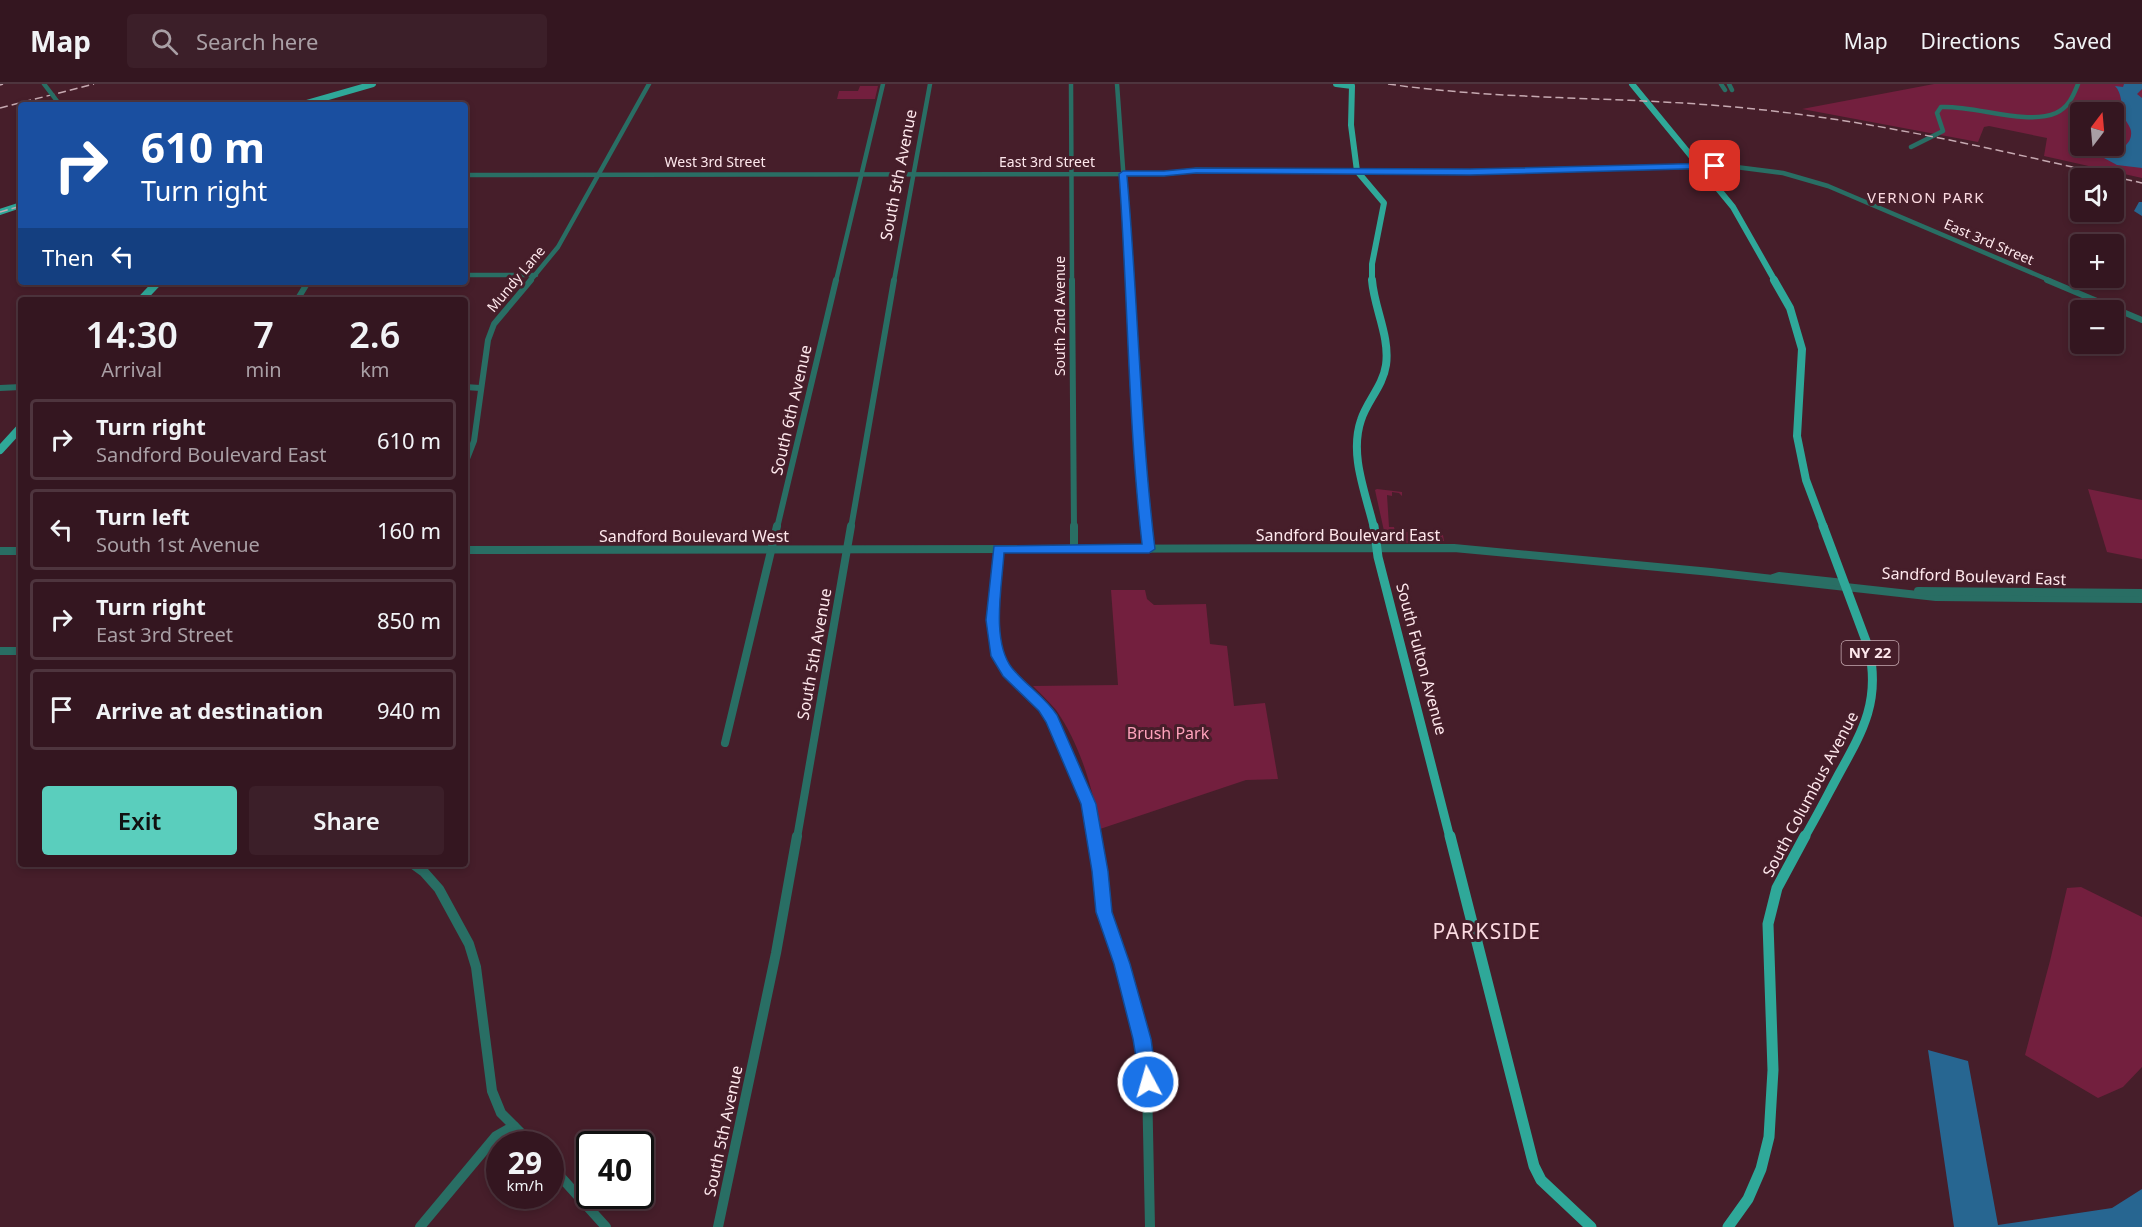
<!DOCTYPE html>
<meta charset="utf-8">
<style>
body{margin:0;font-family:"Noto Sans",sans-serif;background:#3c1f29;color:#f1f3f6;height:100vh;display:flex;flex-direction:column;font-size:22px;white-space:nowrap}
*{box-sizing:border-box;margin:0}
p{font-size:20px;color:#a99fa5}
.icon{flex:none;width:33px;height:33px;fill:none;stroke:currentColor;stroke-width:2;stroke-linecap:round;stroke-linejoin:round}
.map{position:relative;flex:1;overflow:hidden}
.details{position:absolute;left:18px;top:213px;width:450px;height:570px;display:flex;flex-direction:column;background:#341620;border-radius:6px;box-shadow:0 3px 9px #0003,0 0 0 2px #4e353e}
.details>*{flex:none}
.top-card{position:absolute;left:18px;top:18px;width:450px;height:183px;border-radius:6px;box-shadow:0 3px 9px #0003,0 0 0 2px #4e353e;background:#1a4fa0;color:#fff;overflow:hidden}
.needle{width:39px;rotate:16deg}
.controls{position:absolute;left:2070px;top:18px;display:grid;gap:12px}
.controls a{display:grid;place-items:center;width:54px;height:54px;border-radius:6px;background:#341620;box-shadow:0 3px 9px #0003,0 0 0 2px #4e353e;font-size:30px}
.speed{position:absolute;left:486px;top:1047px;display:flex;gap:12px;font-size:30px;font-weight:700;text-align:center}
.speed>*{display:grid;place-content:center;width:78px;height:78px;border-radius:50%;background:#341620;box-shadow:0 3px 9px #0003,0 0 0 2px #4e353e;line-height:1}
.speed small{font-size:15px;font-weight:400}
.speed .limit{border:3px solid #111;border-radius:9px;background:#fff;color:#111}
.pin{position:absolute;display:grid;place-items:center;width:51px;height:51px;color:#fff;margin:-26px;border-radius:12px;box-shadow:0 3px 9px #0006}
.me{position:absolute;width:66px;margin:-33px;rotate:354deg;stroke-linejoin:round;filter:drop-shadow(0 0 4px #0008)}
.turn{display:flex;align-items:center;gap:21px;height:126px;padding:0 24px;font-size:27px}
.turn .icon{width:78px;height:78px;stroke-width:2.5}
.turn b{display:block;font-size:42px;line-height:51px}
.then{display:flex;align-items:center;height:57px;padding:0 24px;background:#0003;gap:12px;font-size:22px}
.eta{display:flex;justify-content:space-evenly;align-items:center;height:102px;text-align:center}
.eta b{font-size:36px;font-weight:600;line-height:42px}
.primary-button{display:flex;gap:12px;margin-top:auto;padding:12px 24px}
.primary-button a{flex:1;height:69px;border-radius:6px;background:#5acebd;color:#111;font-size:24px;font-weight:600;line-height:69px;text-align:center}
.primary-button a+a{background:#3c1f29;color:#f1f3f6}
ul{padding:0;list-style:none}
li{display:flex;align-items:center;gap:18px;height:81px;margin:0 12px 9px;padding:0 12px;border:3px solid #4e353e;border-radius:6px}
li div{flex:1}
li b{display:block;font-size:22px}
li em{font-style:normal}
header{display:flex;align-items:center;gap:36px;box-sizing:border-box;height:84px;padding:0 30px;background:#341620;border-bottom:2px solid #4e353e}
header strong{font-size:28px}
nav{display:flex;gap:33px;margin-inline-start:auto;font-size:21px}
.search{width:420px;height:54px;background:#3c1f29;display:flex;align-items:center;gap:15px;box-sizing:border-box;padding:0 21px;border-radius:6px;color:#a99fa5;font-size:22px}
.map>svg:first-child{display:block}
.green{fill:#731f3e;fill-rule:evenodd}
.water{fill:#276691}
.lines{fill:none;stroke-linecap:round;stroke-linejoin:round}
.river{fill:#276691;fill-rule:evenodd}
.minor-far3{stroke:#296e64;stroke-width:4.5}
.minor-far2{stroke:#296e64;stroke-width:6}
.minor-far1{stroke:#296e64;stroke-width:8}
.minor{stroke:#296e64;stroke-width:10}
.major-far3{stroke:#2fa899;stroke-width:6}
.major-far2{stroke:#2fa899;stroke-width:8}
.major-far1{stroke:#2fa899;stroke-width:9}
.major{stroke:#2fa899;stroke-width:11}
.rail{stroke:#c6a9b1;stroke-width:1.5;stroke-dasharray:8 4;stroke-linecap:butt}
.minor-bridge{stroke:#296e64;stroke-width:4.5}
.route{fill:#1a73e8;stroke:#114b97;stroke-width:1.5}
.labels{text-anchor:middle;stroke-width:6;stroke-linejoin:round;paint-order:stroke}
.far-street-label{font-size:14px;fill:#fee7ec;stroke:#461e2a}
.far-neighbourhood-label{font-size:15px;letter-spacing:1.5px;fill:#fbdae1;stroke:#461e2a}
.shield{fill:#461e2a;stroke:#c7abb2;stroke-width:1.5}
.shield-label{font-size:15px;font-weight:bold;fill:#fee7ec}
.street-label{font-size:16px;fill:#fee7ec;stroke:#461e2a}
.park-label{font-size:16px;fill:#ffa3bc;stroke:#461e2a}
.near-neighbourhood-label{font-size:21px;letter-spacing:1.5px;fill:#fbdae1;stroke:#461e2a}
</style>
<header>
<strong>Map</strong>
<div class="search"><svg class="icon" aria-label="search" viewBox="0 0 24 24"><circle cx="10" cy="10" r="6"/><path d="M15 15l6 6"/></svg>Search here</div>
<nav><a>Map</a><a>Directions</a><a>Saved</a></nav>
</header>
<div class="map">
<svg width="2142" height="1143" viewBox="0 0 2142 1143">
<rect width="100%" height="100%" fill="#461e2a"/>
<g class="green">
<path d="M1934 0H2142V94L2044 72 2047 54 1989 42 1984 43 1978 58 1802 25ZM2080 28H2114V62H2080Z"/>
<polygon points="860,2 878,2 875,15 837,15 839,7 858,7"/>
<polygon points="1377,405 1402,408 1402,412 1399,409 1392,408 1392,412 1387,411 1389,443 1394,443 1395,447 1443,451 1444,457 1410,458 1445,460 1389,458 1386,456 1375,406"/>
<polygon points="2088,405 2142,416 2142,475 2107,468"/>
<path d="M1111 506H1145L1147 515 1154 521 1206 520 1210 560 1227 562 1234 622 1265 619 1278 695 1246 696 1100 745C1093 705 1080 660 1056 626 1049 618 1041 610 1033 602L1118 601Z"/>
<polygon points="2081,803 2142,833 2142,983 2123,1003 2098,1014 2025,971 2050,877 2067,804"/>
</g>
<g class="water">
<path d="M2124 0H2142V5L2137 10 2142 14V84L2117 81 2104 74 2105 71C2116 68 2133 62 2131 47 2130 41 2124 36 2123 29 2121 20 2122 9 2115 2L2123 3Z"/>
<polygon points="1928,966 1968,977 1998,1141 2112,1124 2142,1105 2142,1143 1954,1143"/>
</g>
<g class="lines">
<polygon class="river" points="2139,118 2142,118 2142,132 2134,127"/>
<g class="minor-far3">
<polyline points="1071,0 1072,197"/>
<polyline points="1117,0 1131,197"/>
<polyline points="1721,0 1725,6"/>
<polyline points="1729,0 1732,6"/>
<path d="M1911 63 1943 47 1937 29 1941 23C1975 21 2026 42 2056 29 2069 23 2073 12 2078 0"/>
<polyline points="465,91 1164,90 1196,86 1470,88 1728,82 1783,89 1828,102 2051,197"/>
<polyline points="465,191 536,191"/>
<polyline points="530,197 558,163 649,0"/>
<polyline points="836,197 883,0"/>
<polyline points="894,197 930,0"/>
</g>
<g class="minor-far2">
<polyline points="1072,196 1074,444"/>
<polyline points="1131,196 1147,444"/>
<polyline points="2047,196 2142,236"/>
<polyline points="297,216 308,198"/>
<polyline points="465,303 480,304"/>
<polyline points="0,304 21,303"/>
<polyline points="465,380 474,357 488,256 494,240 531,196"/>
<polyline points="777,444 836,196"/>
<polyline points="851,444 894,196"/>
</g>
<g class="minor-far1">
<polyline points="1074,442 1074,465"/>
<polyline points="1147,442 1149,465"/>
<path d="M998 465C995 500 988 536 998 570 1005 594 1032 606 1046 625 1069 658 1087 715 1094 754"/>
<polyline points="465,466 1454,464 1711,488 1936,513 2142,515"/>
<polyline points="0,467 21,467"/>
<polyline points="1773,494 1779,492 1844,499"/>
<polyline points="1918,507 2142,509"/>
<polyline points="0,567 21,567"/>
<polyline points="725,659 777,442"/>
<polyline points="797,754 851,442"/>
</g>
<g class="minor">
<polyline points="1094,752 1104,828 1122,880 1142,955 1147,998 1150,1143"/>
<polyline points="413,780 424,788 439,805 469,860 476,883 492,1007 501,1029 532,1060"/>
<polyline points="550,1081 606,1143"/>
<polyline points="420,1143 496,1052 514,1042"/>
<polyline points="718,1143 776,869 797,752"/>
</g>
<g class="major-far3">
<polyline points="1336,0 1352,2 1351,41 1357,87 1384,119 1372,180 1372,197"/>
<polyline points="1632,0 1733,123 1775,197"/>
<polyline points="300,21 373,0"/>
<polyline points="0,128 21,121"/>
</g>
<g class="major-far2">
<path d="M1372 196C1374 224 1390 252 1386 281 1383 302 1367 317 1361 336 1349 371 1366 410 1374 444"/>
<polyline points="1774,196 1790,224 1802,265 1797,352 1806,396 1824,444"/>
<polyline points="141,216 158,198"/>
<polyline points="0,366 21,343"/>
</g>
<g class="major-far1">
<polyline points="1374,442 1378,473 1450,754"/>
<path d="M1804 754C1817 732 1828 710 1840 688 1864 645 1880 616 1869 565L1823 442"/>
</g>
<g class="major">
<polyline points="1450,752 1534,1082 1541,1096 1591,1143"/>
<polyline points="1728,1143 1748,1115 1761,1085 1769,1053 1773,986 1768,840 1777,804 1805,752"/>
</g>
<g class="rail">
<path d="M1388 0C1507 17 1626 12 1745 24 1880 37 2011 69 2142 99"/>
<polyline points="0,1 3,0"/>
<polyline points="0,24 94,0"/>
<polyline points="0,128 21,122"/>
</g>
<polyline class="minor-bridge" points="44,0 60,21"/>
</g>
<path class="route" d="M1715 79 1720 82 1718 84 1470 91 1196 89 1164 92H1127C1138 216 1140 341 1155 465L1149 469H1004C1002 502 991 557 1012 584 1026 601 1045 613 1057 631L1096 720 1108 787 1112 828 1130 880 1151 955 1157 998 1154 1004 1148 1006 1141 1004 1133 955 1114 880 1096 828 1092 787 1081 720 1046 638 1039 627 1003 592 991 572 986 536 994 462 1142 460C1128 338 1128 213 1119 90L1123 87H1164L1196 84 1470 85Z"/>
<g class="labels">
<g class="far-street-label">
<text x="715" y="83">West 3rd Street</text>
<text x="1047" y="83">East 3rd Street</text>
<text transform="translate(1989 158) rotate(23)" y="5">East 3rd Street</text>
<text transform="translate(516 195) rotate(-50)" y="5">Mundy Lane</text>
<text transform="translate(1060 232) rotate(-90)" y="5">South 2nd Avenue</text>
</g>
<g class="far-neighbourhood-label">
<text x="1926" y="119">VERNON PARK</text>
</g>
<rect class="shield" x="1841.5" y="557" width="57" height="24" rx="4.5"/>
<g class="shield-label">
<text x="1870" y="574">NY 22</text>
</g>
<g class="street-label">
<text transform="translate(898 91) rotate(-79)" y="6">South 5th Avenue</text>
<text transform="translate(791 326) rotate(-77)" y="6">South 6th Avenue</text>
<text x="1348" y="457">Sandford Boulevard East</text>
<text x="694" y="458">Sandford Boulevard West</text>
<text transform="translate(1974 492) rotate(2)" y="6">Sandford Boulevard East</text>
<text transform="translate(814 570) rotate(-80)" y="6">South 5th Avenue</text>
<text transform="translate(1422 575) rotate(75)" y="6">South Fulton Avenue</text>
<text transform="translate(1810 710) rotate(-62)" y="6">South Columbus Avenue</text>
<text transform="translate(723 1047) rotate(-78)" y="6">South 5th Avenue</text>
</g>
<g class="park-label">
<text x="1168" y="655">Brush Park</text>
</g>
<g class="near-neighbourhood-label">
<text x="1487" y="855">PARKSIDE</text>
</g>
</g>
</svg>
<div class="controls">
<a><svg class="needle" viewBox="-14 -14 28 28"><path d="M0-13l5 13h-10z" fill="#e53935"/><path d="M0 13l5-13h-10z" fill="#a99fa5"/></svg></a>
<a><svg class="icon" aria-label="sound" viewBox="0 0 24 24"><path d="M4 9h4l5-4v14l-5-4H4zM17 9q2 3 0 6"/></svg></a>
<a>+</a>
<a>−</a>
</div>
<div class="speed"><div>29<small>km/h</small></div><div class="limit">40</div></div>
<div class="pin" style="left:1715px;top:82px;background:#d93025"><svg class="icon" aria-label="arrive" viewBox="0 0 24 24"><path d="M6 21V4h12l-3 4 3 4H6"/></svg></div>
<svg class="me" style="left:1148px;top:998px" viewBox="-20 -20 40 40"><circle r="17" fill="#1a73e8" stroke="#fff" stroke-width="3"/><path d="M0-11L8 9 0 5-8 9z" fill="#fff"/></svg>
<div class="top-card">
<div class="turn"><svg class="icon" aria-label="right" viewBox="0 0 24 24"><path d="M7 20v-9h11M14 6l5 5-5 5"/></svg><div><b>610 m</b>Turn right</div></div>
<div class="then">Then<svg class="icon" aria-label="left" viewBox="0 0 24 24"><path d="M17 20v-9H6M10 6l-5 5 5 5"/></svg></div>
</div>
<section class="details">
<div class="eta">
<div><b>14:30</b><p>Arrival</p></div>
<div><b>7</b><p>min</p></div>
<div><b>2.6</b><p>km</p></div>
</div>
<ul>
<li><svg class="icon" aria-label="right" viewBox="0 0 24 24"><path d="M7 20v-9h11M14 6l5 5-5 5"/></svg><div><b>Turn right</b><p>Sandford Boulevard East</p></div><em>610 m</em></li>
<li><svg class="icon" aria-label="left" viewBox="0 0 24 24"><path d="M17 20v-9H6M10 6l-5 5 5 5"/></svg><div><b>Turn left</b><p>South 1st Avenue</p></div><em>160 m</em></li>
<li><svg class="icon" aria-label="right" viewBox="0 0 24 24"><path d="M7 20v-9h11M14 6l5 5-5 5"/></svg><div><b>Turn right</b><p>East 3rd Street</p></div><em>850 m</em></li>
<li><svg class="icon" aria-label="arrive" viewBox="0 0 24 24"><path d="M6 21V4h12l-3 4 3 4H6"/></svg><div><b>Arrive at destination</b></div><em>940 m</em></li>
</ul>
<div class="primary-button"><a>Exit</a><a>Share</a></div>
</section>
</div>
